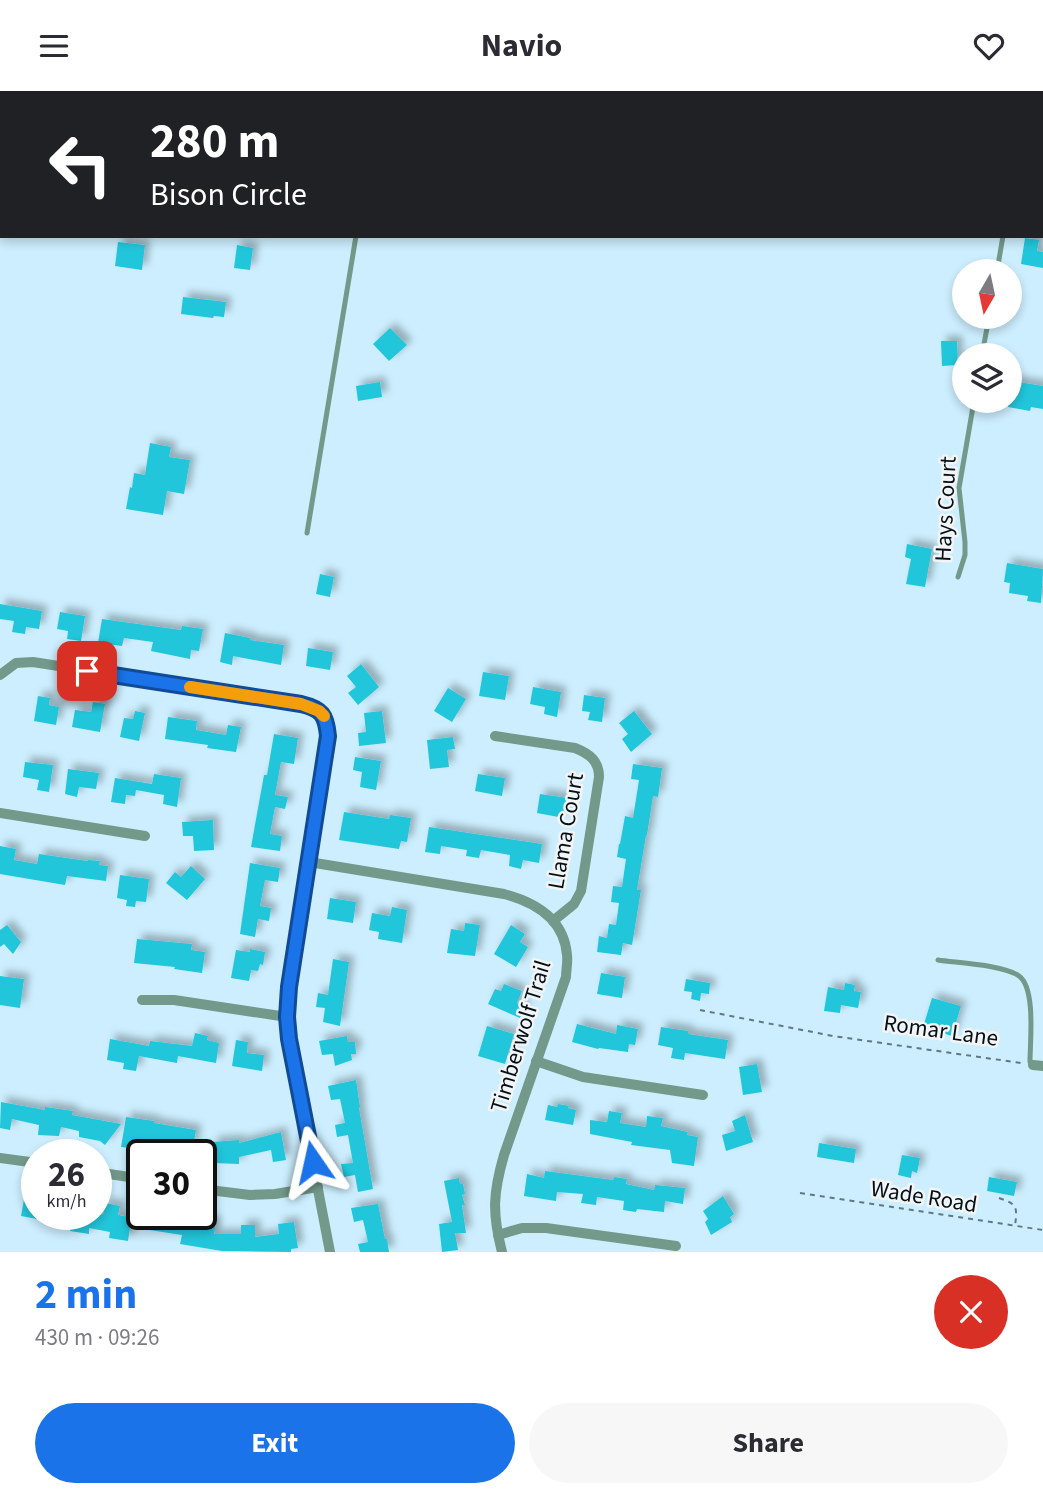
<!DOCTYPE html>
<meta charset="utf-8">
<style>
body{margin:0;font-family:"Source Sans 3",sans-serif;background:#f7f7f7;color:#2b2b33;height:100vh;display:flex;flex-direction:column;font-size:26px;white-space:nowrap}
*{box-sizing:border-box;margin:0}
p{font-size:23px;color:#7c7c81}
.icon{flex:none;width:38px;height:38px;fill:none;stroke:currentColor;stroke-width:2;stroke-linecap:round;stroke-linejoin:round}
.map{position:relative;height:1161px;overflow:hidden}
.sheet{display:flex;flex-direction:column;background:#fff;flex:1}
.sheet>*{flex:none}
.guide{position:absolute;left:0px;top:0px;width:1043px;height:147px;box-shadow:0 4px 10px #0003;background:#202124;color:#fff;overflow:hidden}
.needle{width:46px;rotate:189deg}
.controls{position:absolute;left:952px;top:168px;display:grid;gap:14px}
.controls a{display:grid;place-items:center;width:70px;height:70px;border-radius:50%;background:#fff;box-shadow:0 4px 10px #0003;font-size:35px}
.speed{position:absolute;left:21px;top:1048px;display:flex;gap:14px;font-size:35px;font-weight:700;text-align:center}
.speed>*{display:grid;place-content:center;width:91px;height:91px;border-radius:50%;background:#fff;box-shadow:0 4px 10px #0003;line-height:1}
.speed small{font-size:18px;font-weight:400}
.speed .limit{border:4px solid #111;border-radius:10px;background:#fff;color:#111}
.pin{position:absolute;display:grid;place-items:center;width:60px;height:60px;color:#fff;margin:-30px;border-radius:14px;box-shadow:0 4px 10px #0006}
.me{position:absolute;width:77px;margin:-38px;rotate:349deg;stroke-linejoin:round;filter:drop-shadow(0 0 5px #0008)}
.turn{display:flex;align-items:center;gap:24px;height:147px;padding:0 35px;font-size:32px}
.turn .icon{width:91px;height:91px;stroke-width:2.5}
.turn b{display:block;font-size:49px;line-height:60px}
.round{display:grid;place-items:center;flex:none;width:74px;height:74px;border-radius:37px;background:#f7f7f7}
.summary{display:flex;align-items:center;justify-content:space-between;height:119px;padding:0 35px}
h1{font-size:42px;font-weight:700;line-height:52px;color:#1a73e8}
.button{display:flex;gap:14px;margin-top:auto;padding:14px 35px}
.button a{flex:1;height:80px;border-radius:42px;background:#1a73e8;color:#fff;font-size:28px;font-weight:700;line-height:80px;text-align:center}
.button a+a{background:#f7f7f7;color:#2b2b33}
header{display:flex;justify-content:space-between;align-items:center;height:91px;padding:0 35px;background:#fff;font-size:32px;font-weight:700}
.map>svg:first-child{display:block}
.building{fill:#20c6db;filter:url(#shadow)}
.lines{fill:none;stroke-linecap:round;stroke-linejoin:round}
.path{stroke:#607885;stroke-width:2;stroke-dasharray:5 5;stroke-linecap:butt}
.service{stroke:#73998a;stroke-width:5}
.minor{stroke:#73998a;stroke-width:10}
.route-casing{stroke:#114b97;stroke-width:18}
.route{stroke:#1a73e8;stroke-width:12}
.slow{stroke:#f59e0b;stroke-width:12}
.labels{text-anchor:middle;stroke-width:5;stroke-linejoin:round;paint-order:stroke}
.street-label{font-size:23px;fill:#01111a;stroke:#f4f4f4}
</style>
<header><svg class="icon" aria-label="menu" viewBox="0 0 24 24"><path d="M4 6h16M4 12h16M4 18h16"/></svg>Navio<svg class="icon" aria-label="heart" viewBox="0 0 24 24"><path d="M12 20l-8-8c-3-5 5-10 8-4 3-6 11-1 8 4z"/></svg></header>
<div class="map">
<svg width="1043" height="1161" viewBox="0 0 1043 1161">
<defs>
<filter id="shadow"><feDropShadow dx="5.5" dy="-5.5" stdDeviation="3.5" flood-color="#0004"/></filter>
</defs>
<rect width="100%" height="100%" fill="#cceefe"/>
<g class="building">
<polygon points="1025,147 1039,149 1037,160 1043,161 1043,177 1021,173"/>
<polygon points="118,151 145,154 142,179 115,175"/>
<polygon points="237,154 253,157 250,179 234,177"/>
<polygon points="183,206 226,211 224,226 214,225 213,227 181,223"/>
<polygon points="390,237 407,254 389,270 373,253"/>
<polygon points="941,250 957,250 958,274 942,275"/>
<polygon points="1012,290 1043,295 1043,318 1031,316 1030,320 1008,316"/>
<polygon points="380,291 382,306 358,310 356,295"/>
<polygon points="150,352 171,356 169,366 190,369 184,403 167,400 163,424 126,418 130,396 132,397 134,382 145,384"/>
<polygon points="907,453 932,458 925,496 906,493 911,468 905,466"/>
<polygon points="1007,472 1043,478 1041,512 1027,510 1028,505 1009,502 1010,492 1004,491"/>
<polygon points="320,483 334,486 330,506 316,503"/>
<polygon points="0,513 42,520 39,538 26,536 25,543 12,541 14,530 0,528"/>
<polygon points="60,521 85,525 81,550 67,548 68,540 57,538"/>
<polygon points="102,528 181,539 182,535 203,538 199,560 191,559 190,568 151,560 153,551 124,547 122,555 98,552"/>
<polygon points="225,542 250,547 250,549 284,554 281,574 233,565 232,574 220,571"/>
<polygon points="308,557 333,561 330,579 306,575"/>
<polygon points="361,573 379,596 358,614 348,602 356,596 347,585"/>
<polygon points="483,581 509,585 505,609 479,605"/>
<polygon points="533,596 561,601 557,626 544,623 545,616 530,613"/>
<polygon points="448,597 466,608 452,631 434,620"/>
<polygon points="584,604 605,607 602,631 588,629 590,621 582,620"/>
<polygon points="38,605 50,607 49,614 59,616 56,634 34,630"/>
<polygon points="93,611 105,613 100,641 72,636 75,619 91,621"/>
<polygon points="135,620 145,622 139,650 120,646 124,627 133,628"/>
<polygon points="382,620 386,652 359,655 358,642 366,641 364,622"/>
<polygon points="634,620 652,643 631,661 622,648 628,643 619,632"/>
<polygon points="168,626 197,630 196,639 226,644 228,634 241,636 236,661 207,657 208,654 165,648"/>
<polygon points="274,643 298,647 294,673 281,671 275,704 288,706 285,718 275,716 270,743 282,745 280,760 251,756 264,684 267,684"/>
<polygon points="453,646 455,658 447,659 449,676 430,678 427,649"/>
<polygon points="355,666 381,670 376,699 360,696 362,681 353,679"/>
<polygon points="25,671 53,674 49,701 37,699 39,689 23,686"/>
<polygon points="633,673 662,677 658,706 653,705 647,744 646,744 637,799 641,799 632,854 623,852 621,864 597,861 599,845 607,847 609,833 616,834 619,812 611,811 613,795 622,796 626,768 617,766 619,753 620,753 625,725 633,727 639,689 631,688"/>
<polygon points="68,678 99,682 96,698 79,696 77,706 65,703"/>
<polygon points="154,683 181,687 177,716 163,713 164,704 136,699 135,705 126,704 125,713 111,711 115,687 152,693"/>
<polygon points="478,683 505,687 502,705 475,700"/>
<polygon points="540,703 567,707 564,727 537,722"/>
<polygon points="344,721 389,728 390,724 411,727 407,751 401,750 399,758 339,749"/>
<polygon points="213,729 214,759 194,760 193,745 183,745 182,731"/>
<polygon points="429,736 542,753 539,772 523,769 521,778 509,775 510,764 481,759 479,767 466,765 467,759 441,755 440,763 425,761"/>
<polygon points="0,755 16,758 14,769 37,773 39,763 87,770 88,769 100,770 99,774 108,775 106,790 67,785 65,794 0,783"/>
<polygon points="250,772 280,777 278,791 265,789 260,815 271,817 269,830 258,828 255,846 240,843"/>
<polygon points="191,775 205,788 187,809 166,792 175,781 181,786"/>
<polygon points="120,784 149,788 146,811 136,810 135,816 126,815 127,809 117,807"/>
<polygon points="330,807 356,811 353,832 327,828"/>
<polygon points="392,816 407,819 402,852 378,848 379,841 369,839 372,822 390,825"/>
<polygon points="465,832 480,834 475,865 447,862 451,838 464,840"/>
<polygon points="7,834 21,851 13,863 4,853 0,856 0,839"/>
<polygon points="511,834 525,843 520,851 528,856 516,876 494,863"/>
<polygon points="137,848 192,853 191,859 205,861 202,882 174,878 175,876 134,872"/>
<polygon points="250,858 265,861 263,874 260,873 258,880 251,879 249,890 231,887 236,859 250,861"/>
<polygon points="333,868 349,871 340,935 323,931 325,917 316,916 318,902 328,904"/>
<polygon points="601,882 625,886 622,907 597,903"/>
<polygon points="0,885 24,888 20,917 0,914"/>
<polygon points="686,888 710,892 709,903 701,902 700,910 691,908 692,901 684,900"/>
<polygon points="845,892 855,894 854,900 861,901 858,917 841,914 840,922 824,920 828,896 844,899"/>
<polygon points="504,893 522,900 517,912 525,916 520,927 488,913 495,898 501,900"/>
<polygon points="932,907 961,915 952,945 923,936"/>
<polygon points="577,933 616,943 617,934 638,938 635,954 629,953 628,961 599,957 598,958 572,951"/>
<polygon points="487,935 514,943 505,973 478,965"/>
<polygon points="661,936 688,940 688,943 728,949 725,968 685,962 684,969 671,967 673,957 658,954"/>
<polygon points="195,942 208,945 207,949 219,952 216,972 178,965 177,972 139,965 136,980 123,978 124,972 107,969 110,948 149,955 150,950 192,955"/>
<polygon points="347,945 348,951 355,951 356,963 351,963 352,969 335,975 333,963 322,964 319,950"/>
<polygon points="236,949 248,951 247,962 264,964 262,980 232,975"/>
<polygon points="757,973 762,1001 743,1004 739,976"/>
<polygon points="356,989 360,1016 359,1017 373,1098 358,1101 355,1084 344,1086 341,1073 353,1072 348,1044 337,1046 335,1034 345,1032 340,1008 331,1009 328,995"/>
<polygon points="1,1011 45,1019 45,1016 73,1020 72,1024 121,1033 105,1054 100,1050 79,1046 79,1040 61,1036 59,1045 38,1044 39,1034 12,1028 10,1039 0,1037"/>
<polygon points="558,1013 569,1015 568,1017 576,1019 573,1034 545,1029 548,1014 557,1016"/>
<polygon points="609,1020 622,1022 620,1032 646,1036 647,1025 663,1027 661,1035 688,1041 687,1044 698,1046 694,1075 672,1072 670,1059 631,1054 632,1051 590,1043 590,1029 607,1031"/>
<polygon points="745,1024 753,1051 726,1060 722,1044 735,1040 732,1030"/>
<polygon points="126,1026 154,1030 154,1032 196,1039 193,1056 177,1053 175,1064 163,1062 165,1051 138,1048 137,1058 121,1056"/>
<polygon points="281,1041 286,1069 273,1071 271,1059 239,1066 239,1073 214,1072 212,1051 239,1049 239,1052"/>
<polygon points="819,1052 856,1058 854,1072 817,1066"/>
<polygon points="902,1064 920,1067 917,1082 912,1080 911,1087 898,1084"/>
<polygon points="545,1080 613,1089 614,1086 627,1088 626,1093 654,1099 655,1094 685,1097 683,1113 665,1110 664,1121 637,1118 636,1121 623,1119 624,1110 597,1106 596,1114 581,1112 583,1103 557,1101 556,1110 524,1105 527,1083 544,1087"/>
<polygon points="989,1086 1017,1091 1014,1105 987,1100"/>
<polygon points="459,1087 460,1093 463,1093 465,1103 462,1104 465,1114 462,1114 466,1142 455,1142 458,1159 442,1161 439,1133 452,1131 444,1090"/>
<polygon points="25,1103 37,1104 37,1128 21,1125"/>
<polygon points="723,1105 734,1123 730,1126 732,1131 711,1144 705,1131 708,1128 703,1120"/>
<polygon points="105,1112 120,1115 118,1124 146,1129 147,1124 165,1124 216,1131 214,1143 241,1143 241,1134 255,1134 255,1146 279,1143 278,1133 294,1131 298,1157 291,1158 291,1161 222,1160 180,1153 182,1144 130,1136 128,1150 109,1147 110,1141 89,1137 89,1143 70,1140 71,1133 62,1131 64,1124 103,1124"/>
<polygon points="378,1113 385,1148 387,1148 389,1161 360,1161 358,1153 368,1151 363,1129 354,1131 351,1117"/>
</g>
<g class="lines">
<g class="path">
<polyline points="700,919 833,945 1021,972"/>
<polyline points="800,1102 1043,1139"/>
<path d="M999 1107C1016 1113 1018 1115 1015 1134"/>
</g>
<g class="service">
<polyline points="396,2 397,0"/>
<polyline points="1028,2 1028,0"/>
<polyline points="997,180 1003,145"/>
<polyline points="982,264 989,226"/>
<polyline points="307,442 356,145"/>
<polyline points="958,486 965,464 965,451 959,397 974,310"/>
<path d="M938 869C958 872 1004 874 1019 885 1036 897 1030 951 1030 971L1033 974"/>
</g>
<g class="minor">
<path d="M0 584 16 572 33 571 301 613C322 618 326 624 328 645L289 896 287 926 289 948 330 1161"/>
<path d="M495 645 575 657C590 663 599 670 599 686L581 800 574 813 553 830"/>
<polyline points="0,722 145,745"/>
<path d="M309 771 504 803C535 811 564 828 567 864 568 871 566 879 566 886L504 1064C493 1102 492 1122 502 1161"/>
<polyline points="142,909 174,909 287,926"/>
<polyline points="536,970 583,986 703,1004"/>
<polyline points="1033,974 1043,975"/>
<polyline points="0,1067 37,1072"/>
<polyline points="96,1081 142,1088"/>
<polyline points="201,1098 250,1104 275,1103 318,1096"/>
<polyline points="498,1144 522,1137 546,1137 676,1155"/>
</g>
</g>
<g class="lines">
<defs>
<path id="route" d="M87 580 301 613C322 618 326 624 328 645L289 896 287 926 289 948 313 1071"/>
</defs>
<use href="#route" class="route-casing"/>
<use href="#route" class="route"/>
<polyline class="slow" points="190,596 301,613 319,620 324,625"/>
</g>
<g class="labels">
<g class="street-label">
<text transform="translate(945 418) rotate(-87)" y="8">Hays Court</text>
<text transform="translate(565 740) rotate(-80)" y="8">Llama Court</text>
<text transform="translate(941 939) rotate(8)" y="8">Romar Lane</text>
<text transform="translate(520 945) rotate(-73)" y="8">Timberwolf Trail</text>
<text transform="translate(924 1105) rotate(9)" y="8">Wade Road</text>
</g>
</g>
</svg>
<div class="controls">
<a><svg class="needle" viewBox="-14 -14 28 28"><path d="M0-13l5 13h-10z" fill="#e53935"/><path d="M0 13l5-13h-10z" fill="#7c7c81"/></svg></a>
<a><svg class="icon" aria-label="layers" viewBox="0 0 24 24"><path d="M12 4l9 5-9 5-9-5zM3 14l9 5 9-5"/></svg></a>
</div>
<div class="speed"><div>26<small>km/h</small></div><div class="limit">30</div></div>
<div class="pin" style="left:87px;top:580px;background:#d93025"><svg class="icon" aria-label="arrive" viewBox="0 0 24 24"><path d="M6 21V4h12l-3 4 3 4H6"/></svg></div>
<svg class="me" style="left:313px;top:1071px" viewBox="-20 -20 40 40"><path d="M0-17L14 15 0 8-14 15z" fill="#1a73e8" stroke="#fff" stroke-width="4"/></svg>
<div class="guide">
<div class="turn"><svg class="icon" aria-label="left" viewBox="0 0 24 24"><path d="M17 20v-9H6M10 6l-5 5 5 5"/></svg><div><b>280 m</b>Bison Circle</div></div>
</div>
</div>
<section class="sheet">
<div class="summary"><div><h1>2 min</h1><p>430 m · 09:26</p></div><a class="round" style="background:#d93025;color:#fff"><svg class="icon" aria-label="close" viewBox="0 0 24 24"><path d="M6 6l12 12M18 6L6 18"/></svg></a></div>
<div class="button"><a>Exit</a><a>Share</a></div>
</section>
